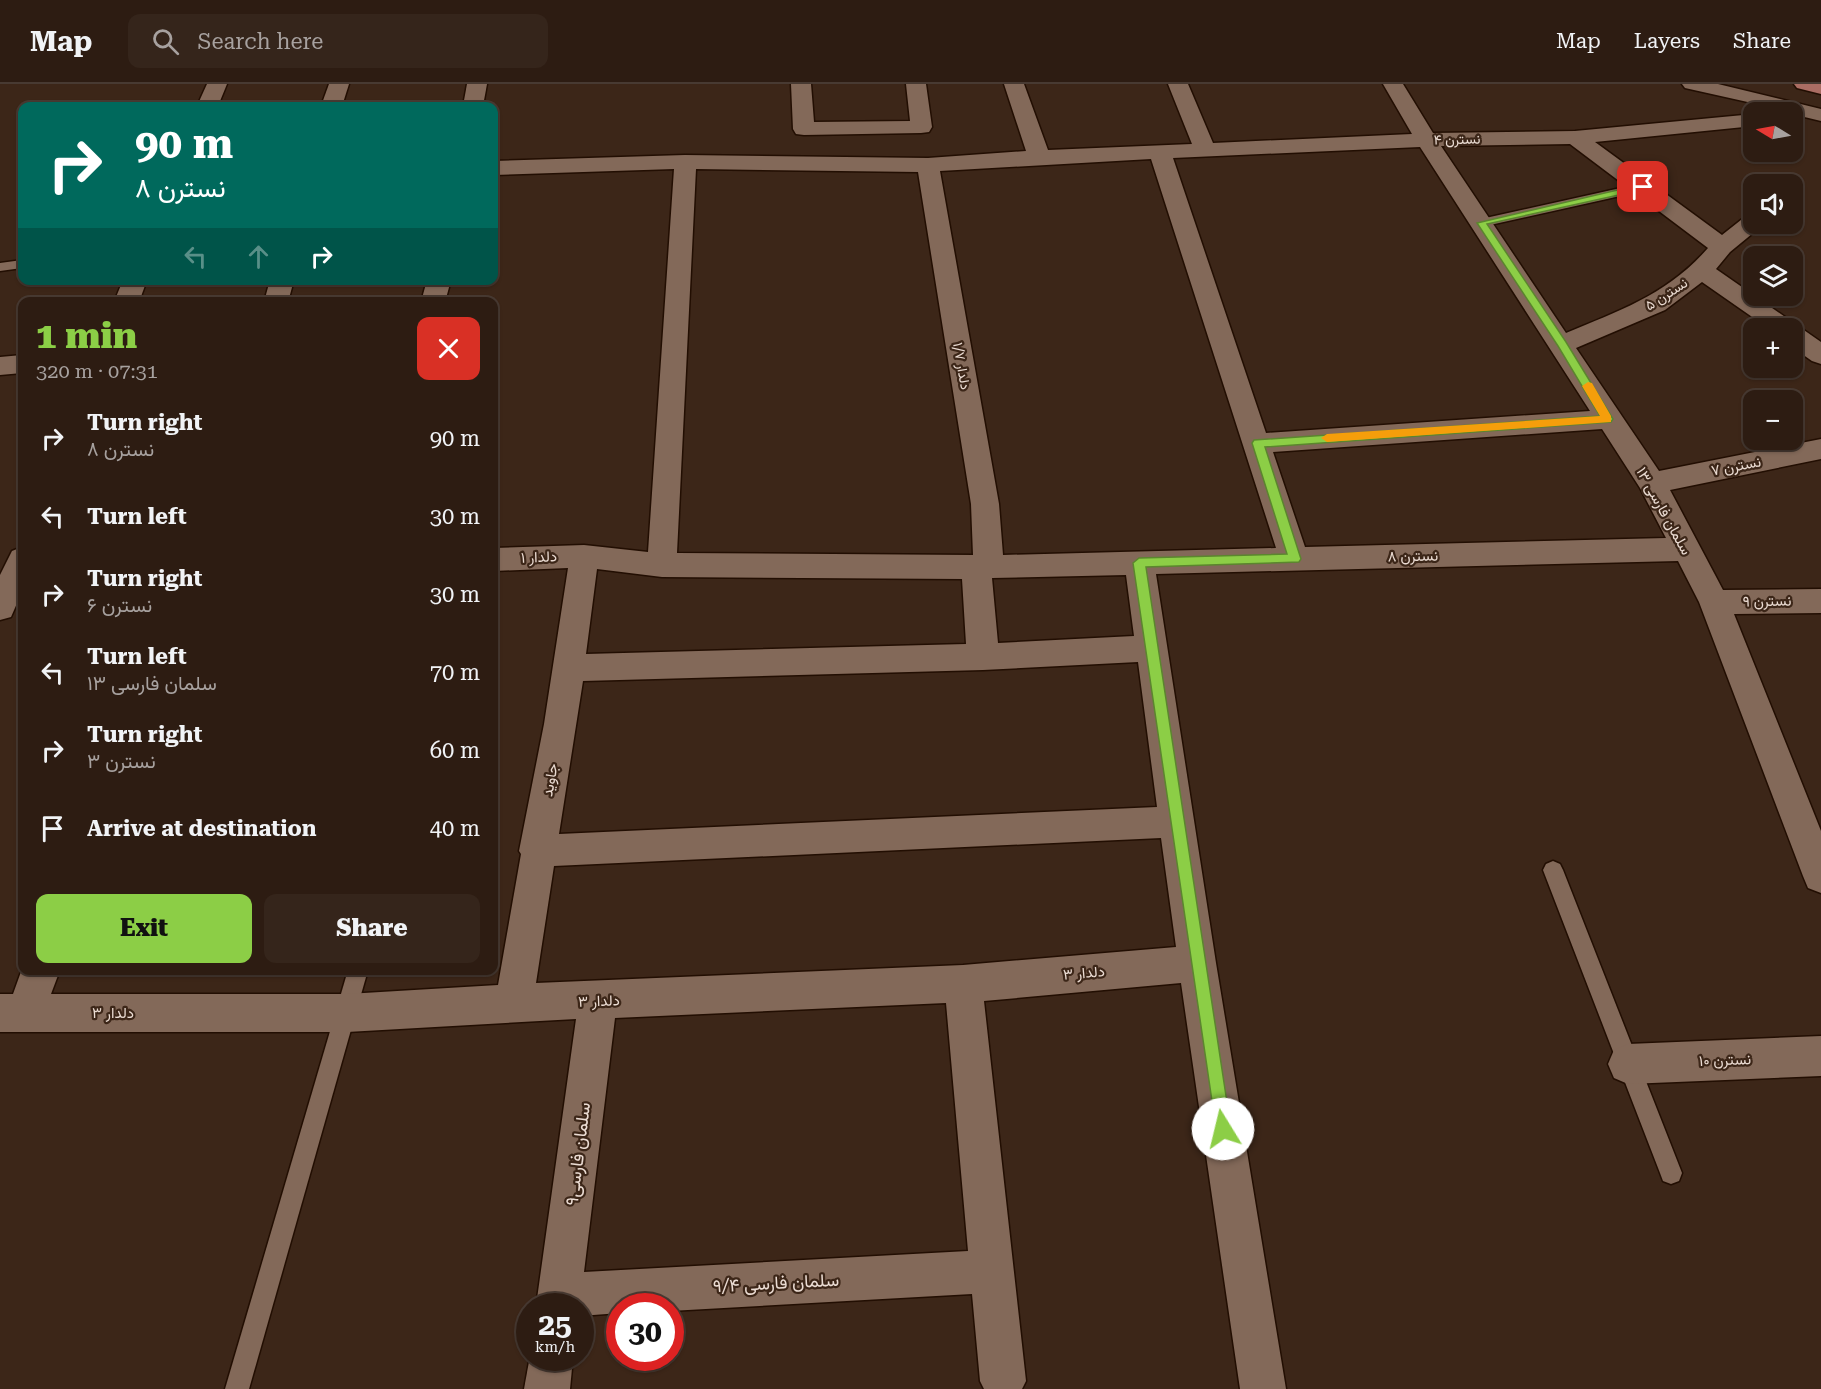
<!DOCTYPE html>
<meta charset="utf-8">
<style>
body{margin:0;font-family:"Roboto Serif",Vazirmatn,serif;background:#35251b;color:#f1f3f6;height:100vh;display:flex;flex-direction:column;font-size:22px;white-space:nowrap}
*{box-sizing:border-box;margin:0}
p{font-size:20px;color:#a7a19f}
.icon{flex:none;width:33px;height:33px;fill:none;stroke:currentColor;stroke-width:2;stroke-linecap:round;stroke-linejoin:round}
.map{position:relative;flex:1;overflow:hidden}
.side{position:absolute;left:18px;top:213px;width:480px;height:678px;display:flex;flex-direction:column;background:#2d1c12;border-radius:12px;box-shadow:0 2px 4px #0004,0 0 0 2px #483a32}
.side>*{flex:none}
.guide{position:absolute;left:18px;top:18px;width:480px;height:183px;border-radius:12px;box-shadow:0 2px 4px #0004,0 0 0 2px #483a32;background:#00695c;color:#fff;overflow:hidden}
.needle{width:39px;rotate:280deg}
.fabs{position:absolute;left:1743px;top:18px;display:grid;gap:12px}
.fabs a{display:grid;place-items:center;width:60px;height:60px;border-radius:12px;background:#2d1c12;box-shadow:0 2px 4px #0004,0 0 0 2px #483a32;font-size:30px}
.speed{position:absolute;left:516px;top:1209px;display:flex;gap:12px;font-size:30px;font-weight:700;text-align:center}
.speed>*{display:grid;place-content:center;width:78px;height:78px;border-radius:50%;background:#2d1c12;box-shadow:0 2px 4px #0004,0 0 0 2px #483a32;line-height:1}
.speed small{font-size:15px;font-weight:400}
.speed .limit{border:9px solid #d22;background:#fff;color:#111}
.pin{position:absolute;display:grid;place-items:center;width:51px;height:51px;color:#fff;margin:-26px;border-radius:12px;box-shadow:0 3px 9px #0006}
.me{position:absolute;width:66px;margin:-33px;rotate:351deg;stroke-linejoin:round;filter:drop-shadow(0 0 4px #0008)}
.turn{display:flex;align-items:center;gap:21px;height:126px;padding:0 18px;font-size:27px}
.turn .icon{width:78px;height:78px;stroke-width:2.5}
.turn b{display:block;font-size:42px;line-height:51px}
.lanes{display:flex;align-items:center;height:57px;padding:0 18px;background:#0003;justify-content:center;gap:30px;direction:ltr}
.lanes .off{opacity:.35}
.round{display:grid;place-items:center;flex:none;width:63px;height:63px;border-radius:12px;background:#35251b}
.summary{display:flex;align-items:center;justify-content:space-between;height:102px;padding:0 18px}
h1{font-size:36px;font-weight:800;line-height:45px;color:#8cce46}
.action{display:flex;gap:12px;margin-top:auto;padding:12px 18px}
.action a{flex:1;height:69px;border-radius:12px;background:#8cce46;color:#111;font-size:24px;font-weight:800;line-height:69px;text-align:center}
.action a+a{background:#35251b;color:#f1f3f6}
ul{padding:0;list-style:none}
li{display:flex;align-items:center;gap:18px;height:78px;padding:0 18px}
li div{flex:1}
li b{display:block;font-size:22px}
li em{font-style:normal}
header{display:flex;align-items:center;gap:36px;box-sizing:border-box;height:84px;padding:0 30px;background:#2d1c12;border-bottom:2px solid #483a32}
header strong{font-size:28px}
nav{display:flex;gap:33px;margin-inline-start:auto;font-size:21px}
.search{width:420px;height:54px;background:#35251b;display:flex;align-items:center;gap:15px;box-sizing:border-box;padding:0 21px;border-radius:12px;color:#a7a19f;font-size:22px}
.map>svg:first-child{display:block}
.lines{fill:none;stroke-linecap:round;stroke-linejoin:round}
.service-casing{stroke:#220e02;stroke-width:3}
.minor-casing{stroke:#220e02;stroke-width:3}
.primary-casing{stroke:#220e02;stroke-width:3}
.service{fill:#836959;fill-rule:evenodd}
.minor{fill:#836959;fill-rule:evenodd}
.primary{fill:#ab6d63;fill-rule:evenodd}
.route{fill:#8cce46;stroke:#5b862e;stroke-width:1.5}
.slow{fill:#f59e0b}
.labels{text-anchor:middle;stroke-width:4.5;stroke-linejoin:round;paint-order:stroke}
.far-street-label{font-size:14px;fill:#ebdcd3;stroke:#3c2618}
.street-label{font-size:15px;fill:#ebdcd3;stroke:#3c2618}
.near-street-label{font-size:18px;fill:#ebdcd3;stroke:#3c2618}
</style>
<header>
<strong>Map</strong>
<div class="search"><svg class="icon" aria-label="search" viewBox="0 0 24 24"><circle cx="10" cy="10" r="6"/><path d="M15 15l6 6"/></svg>Search here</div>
<nav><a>Map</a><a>Layers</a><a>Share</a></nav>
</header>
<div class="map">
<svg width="1821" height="1305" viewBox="0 0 1821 1305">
<rect width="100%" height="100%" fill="#3c2618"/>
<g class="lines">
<defs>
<g id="service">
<polygon points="1643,99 1647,100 1649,103 1647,106 1481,143 1475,139 1481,135"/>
<polygon points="22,176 22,184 0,187 0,179"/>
<polygon points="1553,777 1560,780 1563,786 1682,1089 1679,1097 1671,1100 1663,1097 1660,1089 1543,786 1546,780"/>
<polygon points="348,886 368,886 249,1305 225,1305"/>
</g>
<g id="minor">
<polygon points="207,0 227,0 218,22 197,22"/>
<polygon points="329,0 349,0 342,22 321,22"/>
<polygon points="467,0 487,0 483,22 463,22"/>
<polygon points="791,0 811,0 814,38 910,37 906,0 926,0 932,43 929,48 921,49 804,51 796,50 793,45"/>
<path d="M1004 0H1024L1048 66 1192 60 1168 0H1188L1213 59 1412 50 1383 0H1403L1433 49 1575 47 1754 30V42L1595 58 1722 151 1746 132 1754 130V140H1764L1730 168 1716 185 1821 258V280L1812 277 1792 263V244H1768L1702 198 1665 226 1576 264 1659 387 1821 355V375L1670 406 1723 506 1821 505V529L1734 530 1821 747V809L1808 804 1803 792 1699 518 1678 477 1156 490 1216 879 1286 1305H1240L1181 899 984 917 1026 1297 1022 1305H984L980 1297 972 1210 670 1227V1222H620V1229L580 1232V1222H536L576 935 347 948H0V910H13L22 885 60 886 51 910H347L498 901 521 770 519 767 544 640 568 484 494 487V464L584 461 648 468 674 85 494 91V77L685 71 928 74 1026 67ZM1570 60 1708 164C1668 210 1621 226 1566 249L1441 62ZM1420 63 1590 327 1266 349 1173 74ZM1151 75 1276 464 1003 471 999 420 940 87ZM696 85 918 88 971 420 973 471 677 469ZM1602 345 1640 404 1666 454 1305 463 1273 368ZM597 485 662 493 962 495 966 560 586 570ZM1126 491 1134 552 998 559 992 494ZM1138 578 1157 723 559 750 583 597 983 586ZM1161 754 1176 863 963 881 536 899 554 782ZM946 919 968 1167 584 1188 615 934Z"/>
<polygon points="1682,0 1718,0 1821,25 1821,37 1792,30 1792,28 1685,4"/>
<polygon points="123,196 147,196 139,218 114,218"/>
<polygon points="270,196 294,196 288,218 264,218"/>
<polygon points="427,196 451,196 445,218 421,218"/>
<polygon points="22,271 22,289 0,291 0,273"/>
<polygon points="22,463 22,508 11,533 0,536 0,491 12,467"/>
<polygon points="1821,952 1821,992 1628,1000 1614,994 1608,980 1614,966 1628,960"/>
<polygon points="530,1272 573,1274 570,1305 524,1305"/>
</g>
<polygon id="primary" points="1794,0 1821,0 1821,10 1797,4"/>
</defs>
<use href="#service" class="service-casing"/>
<use href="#minor" class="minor-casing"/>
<use href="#primary" class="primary-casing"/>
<use href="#service" class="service"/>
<use href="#minor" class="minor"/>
<use href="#primary" class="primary"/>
</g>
<polygon class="route" points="1643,100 1647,103 1646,105 1487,140 1566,258 1613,335 1611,338 1265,363 1301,475 1299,478 1146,483 1231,1045 1229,1051 1223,1053 1217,1051 1133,479 1139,474 1287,470 1252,359 1254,356 1600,332 1558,262 1477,139"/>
<polygon class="slow" points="1588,298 1592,299 1611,332 1611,338 1327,358 1321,354 1327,350 1600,332 1582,302"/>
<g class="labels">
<g class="far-street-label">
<text transform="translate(1457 55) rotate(-1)" y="5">نسترن ۴</text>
<text transform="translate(1666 210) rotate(-33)" y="5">نسترن ۵</text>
<text transform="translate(962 282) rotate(80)" y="5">دلدار ۱/۷</text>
</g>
<g class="street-label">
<text transform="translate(1736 382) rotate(-11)" y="5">نسترن ۷</text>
<text transform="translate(1664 427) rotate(61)" y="5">۱۳ سلمان فارسی</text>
<text transform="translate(1413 472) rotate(-1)" y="5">نسترن ۸</text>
<text transform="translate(539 473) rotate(-2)" y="5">دلدار ۱</text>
<text transform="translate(1767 517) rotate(-1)" y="5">نسترن ۹</text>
<text transform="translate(550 696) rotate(-80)" y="5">جاوید</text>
<text transform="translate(1084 889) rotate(-5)" y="5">دلدار ۳</text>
<text transform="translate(599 917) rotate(-2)" y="5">دلدار ۳</text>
<text x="113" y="934">دلدار ۳</text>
<text transform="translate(1725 976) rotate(-2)" y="5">نسترن ۱۰</text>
</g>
<g class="near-street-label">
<text transform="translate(578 1070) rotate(-83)" y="6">سلمان فارسی۹</text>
<text transform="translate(776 1199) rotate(-3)" y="6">سلمان فارسی ۹/۴</text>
</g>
</g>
</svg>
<div class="fabs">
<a><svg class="needle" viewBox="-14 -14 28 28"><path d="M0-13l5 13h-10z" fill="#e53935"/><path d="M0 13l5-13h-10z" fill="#a7a19f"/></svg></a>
<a><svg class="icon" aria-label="sound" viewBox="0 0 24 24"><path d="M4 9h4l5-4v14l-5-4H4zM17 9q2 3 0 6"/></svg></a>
<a><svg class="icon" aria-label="layers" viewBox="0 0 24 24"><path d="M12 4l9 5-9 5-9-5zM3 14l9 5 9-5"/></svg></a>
<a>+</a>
<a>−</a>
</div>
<div class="speed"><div>25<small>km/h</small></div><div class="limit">30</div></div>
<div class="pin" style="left:1643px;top:103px;background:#d93025"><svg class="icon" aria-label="arrive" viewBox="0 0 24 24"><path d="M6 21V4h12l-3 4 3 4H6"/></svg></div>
<svg class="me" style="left:1223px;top:1045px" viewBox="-20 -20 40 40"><circle r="19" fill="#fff"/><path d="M0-13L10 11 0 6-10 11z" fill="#8cce46"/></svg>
<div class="guide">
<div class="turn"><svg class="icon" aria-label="right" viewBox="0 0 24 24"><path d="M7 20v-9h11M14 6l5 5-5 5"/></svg><div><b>90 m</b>نسترن ۸</div></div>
<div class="lanes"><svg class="icon off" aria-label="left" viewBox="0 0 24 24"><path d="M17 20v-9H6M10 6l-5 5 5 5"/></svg><svg class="icon off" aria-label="ahead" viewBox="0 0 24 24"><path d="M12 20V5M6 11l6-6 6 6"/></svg><svg class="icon" aria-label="right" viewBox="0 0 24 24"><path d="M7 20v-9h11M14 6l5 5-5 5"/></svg></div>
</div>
<section class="side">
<div class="summary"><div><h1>1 min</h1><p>320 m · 07:31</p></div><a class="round" style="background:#d93025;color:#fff"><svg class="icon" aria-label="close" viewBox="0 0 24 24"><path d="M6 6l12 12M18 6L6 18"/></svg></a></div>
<ul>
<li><svg class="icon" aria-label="right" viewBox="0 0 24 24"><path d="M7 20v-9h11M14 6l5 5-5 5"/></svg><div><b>Turn right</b><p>نسترن ۸</p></div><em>90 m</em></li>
<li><svg class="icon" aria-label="left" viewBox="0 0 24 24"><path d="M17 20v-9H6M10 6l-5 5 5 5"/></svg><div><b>Turn left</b></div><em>30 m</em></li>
<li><svg class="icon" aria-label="right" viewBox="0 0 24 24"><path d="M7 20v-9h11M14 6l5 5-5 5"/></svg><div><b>Turn right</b><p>نسترن ۶</p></div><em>30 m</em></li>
<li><svg class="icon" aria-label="left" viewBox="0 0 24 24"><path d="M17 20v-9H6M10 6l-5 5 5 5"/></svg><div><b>Turn left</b><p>۱۳ سلمان فارسی</p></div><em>70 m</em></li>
<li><svg class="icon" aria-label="right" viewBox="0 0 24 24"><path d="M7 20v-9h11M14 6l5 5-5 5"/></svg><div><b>Turn right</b><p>۳ نسترن</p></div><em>60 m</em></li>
<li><svg class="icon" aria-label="arrive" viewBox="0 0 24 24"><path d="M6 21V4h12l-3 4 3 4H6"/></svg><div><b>Arrive at destination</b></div><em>40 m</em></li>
</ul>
<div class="action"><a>Exit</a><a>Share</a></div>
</section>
</div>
